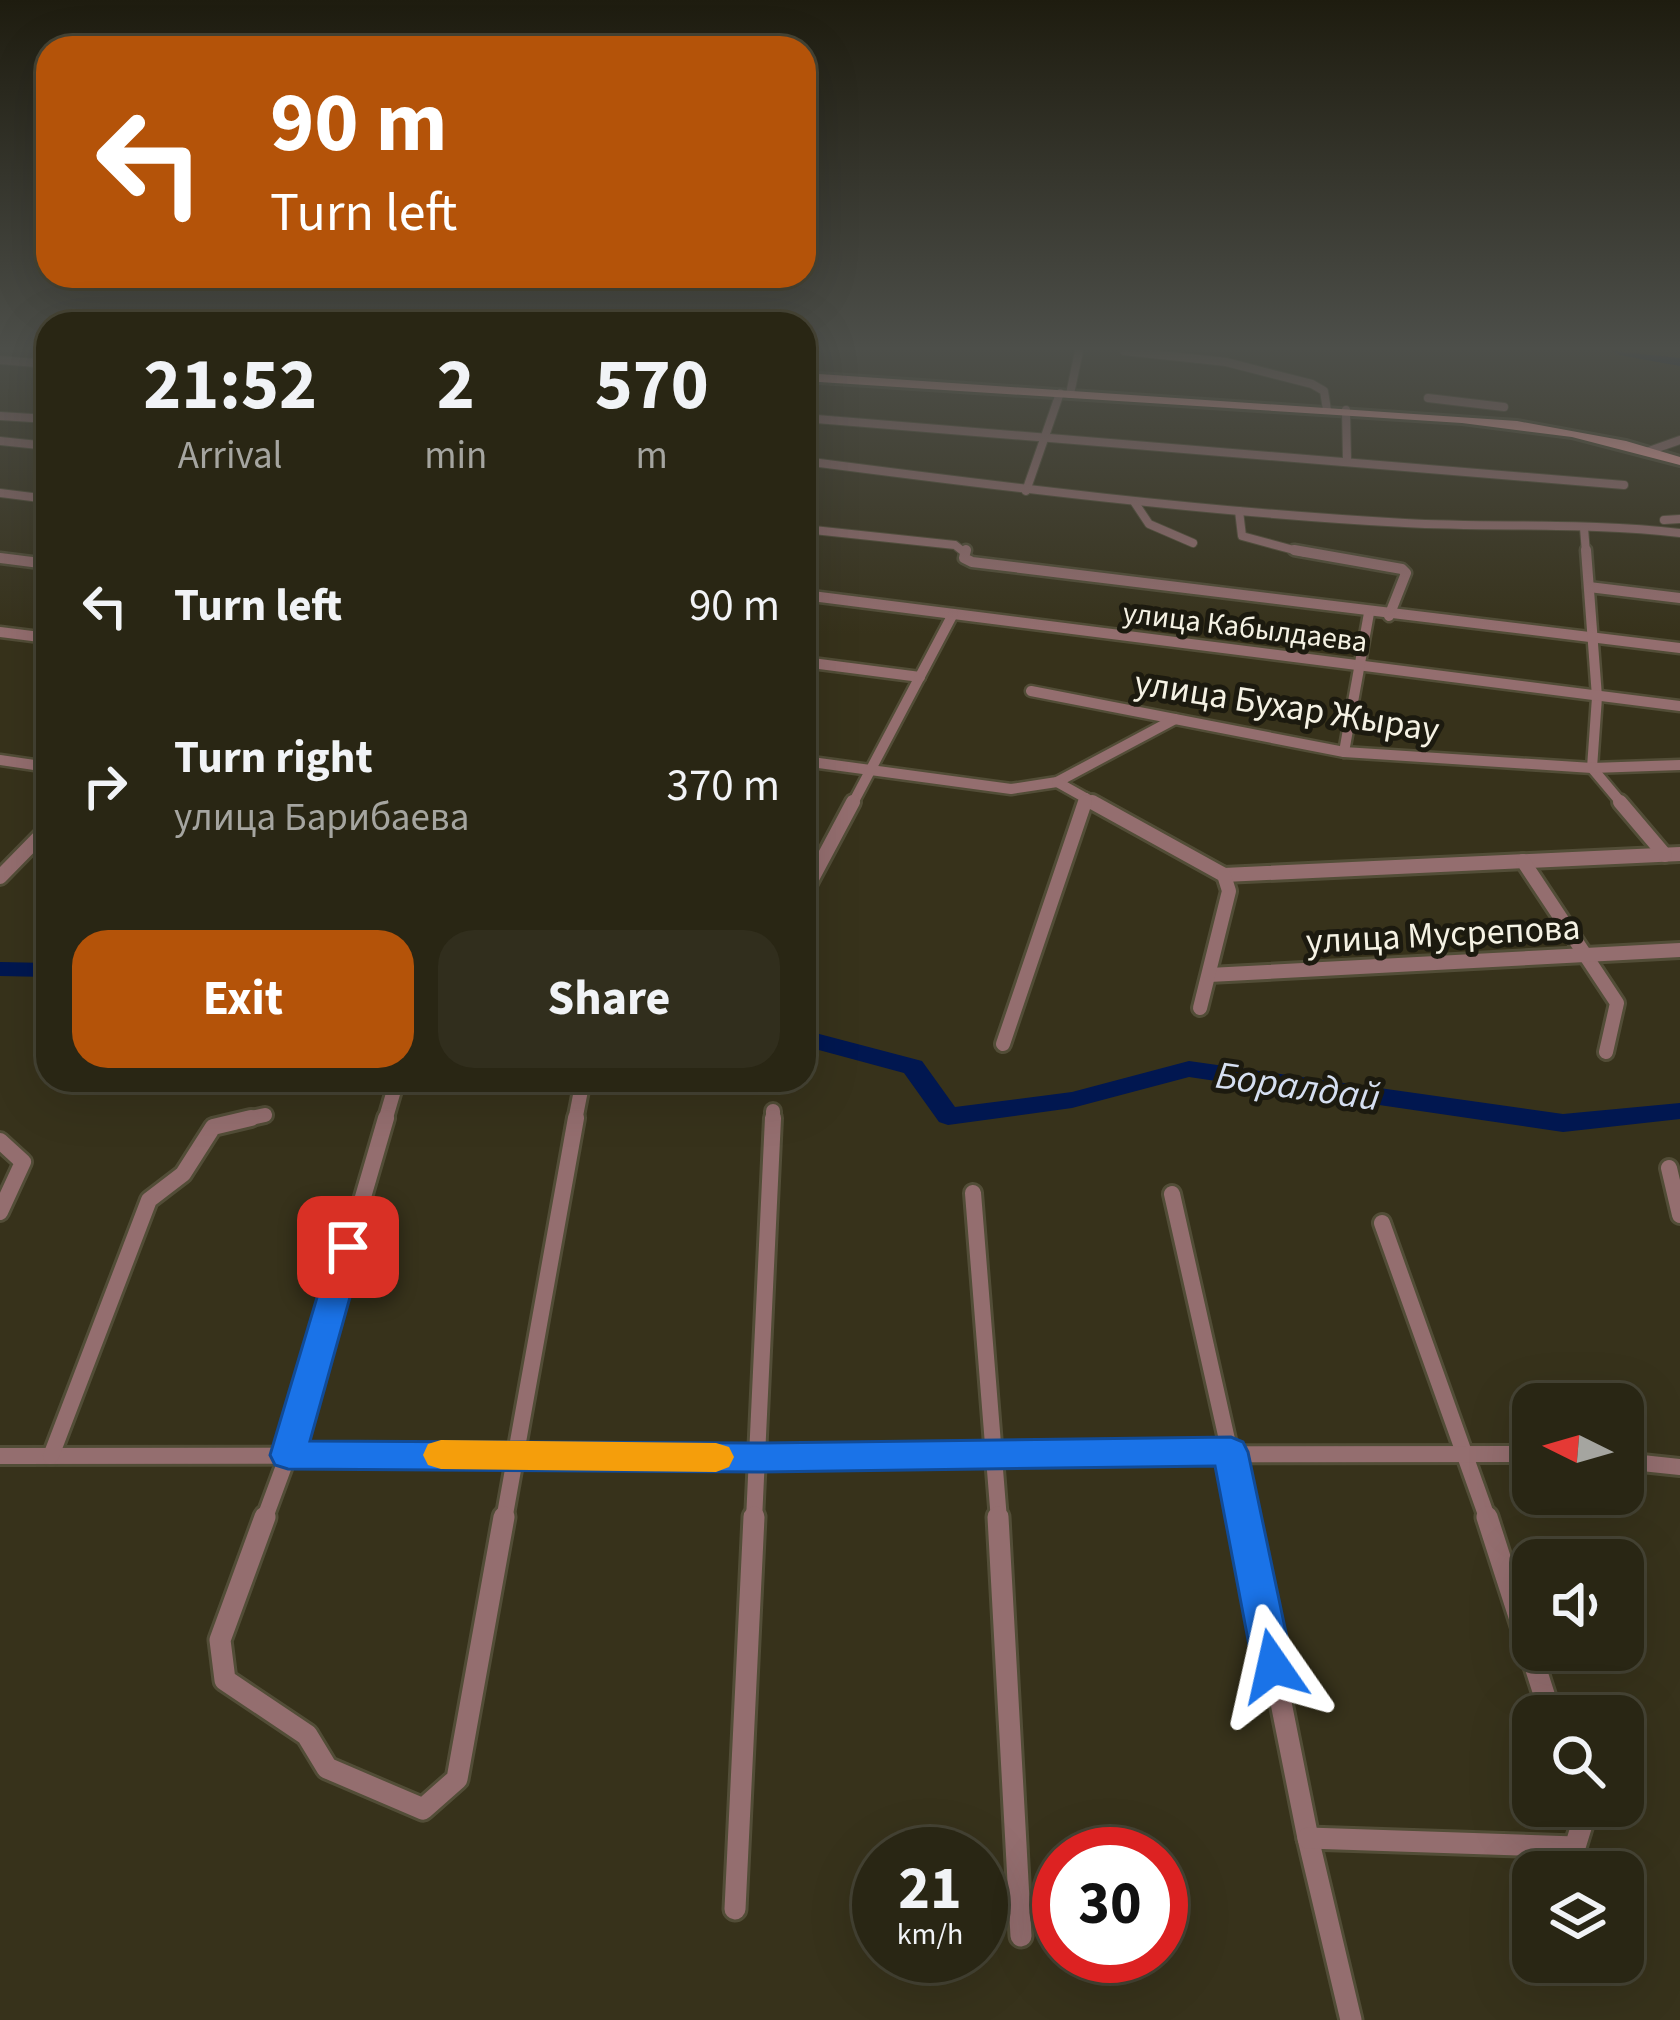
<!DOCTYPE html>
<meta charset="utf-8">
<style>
body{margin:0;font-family:"Source Sans 3",sans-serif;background:#312e1d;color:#f1f3f6;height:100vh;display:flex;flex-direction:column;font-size:45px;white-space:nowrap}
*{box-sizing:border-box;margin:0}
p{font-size:39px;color:#a5a5a0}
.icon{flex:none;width:66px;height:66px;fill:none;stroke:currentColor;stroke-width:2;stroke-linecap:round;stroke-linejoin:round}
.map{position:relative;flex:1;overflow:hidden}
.side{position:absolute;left:36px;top:312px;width:780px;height:780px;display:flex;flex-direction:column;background:#292614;border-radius:36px;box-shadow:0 12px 48px #0002,0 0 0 3px #454334}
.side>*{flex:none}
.hud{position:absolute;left:36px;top:36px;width:780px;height:252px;border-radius:36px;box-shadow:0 12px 48px #0002,0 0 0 3px #454334;background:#b45309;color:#fff;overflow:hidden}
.needle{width:78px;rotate:275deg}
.tools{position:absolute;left:1512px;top:1383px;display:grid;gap:24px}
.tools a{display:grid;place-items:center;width:132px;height:132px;border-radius:24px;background:#292614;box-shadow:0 12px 48px #0002,0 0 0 3px #454334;font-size:60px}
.speed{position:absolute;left:852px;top:1827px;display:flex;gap:24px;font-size:60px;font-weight:700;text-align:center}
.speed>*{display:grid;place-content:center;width:156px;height:156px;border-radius:50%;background:#292614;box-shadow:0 12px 48px #0002,0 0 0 3px #454334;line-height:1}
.speed small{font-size:30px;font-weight:400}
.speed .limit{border:18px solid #d22;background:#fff;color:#111}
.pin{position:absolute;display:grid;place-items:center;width:102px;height:102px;color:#fff;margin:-51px;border-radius:24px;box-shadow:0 6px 18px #0006}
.me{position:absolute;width:132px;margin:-66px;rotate:349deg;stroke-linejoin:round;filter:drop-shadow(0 0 9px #0008)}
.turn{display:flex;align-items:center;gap:42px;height:252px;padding:0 36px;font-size:54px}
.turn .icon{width:156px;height:156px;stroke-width:2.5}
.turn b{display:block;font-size:84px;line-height:102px}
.eta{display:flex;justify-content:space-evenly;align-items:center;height:204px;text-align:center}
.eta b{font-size:72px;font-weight:700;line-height:84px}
.button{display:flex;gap:24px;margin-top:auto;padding:24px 36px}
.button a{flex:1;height:138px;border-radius:36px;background:#b45309;color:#fff;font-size:48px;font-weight:700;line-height:138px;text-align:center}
.button a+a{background:#312e1d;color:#f1f3f6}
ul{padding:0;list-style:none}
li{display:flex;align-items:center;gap:36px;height:180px;padding:0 36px}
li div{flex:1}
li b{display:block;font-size:45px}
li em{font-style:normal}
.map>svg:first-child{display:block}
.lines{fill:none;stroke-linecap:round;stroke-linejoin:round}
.river{fill:#011750;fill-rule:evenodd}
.street-far4-casing{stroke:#524d37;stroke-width:10}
.street-far3-casing{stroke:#524d37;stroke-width:15}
.street-far2-casing{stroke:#524d37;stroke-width:20}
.street-far1-casing{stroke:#524d37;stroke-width:22}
.street-casing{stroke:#524d37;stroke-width:27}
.primary-casing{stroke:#524d37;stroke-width:6}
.street-far4{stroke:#946e6f;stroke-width:8}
.street-far3{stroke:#946e6f;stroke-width:10}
.street-far2{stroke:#946e6f;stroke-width:14}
.street-far1{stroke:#946e6f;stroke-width:16}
.street{stroke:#946e6f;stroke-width:21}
.primary{fill:#f7a9aa;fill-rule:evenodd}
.route{fill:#1a73e8;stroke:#114b97;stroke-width:3}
.slow{fill:#f59e0b}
.labels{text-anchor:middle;stroke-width:10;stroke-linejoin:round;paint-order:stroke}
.far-street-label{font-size:30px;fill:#f5f2e4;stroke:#1c1a0f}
.street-label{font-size:36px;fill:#f5f2e4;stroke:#1c1a0f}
.water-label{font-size:39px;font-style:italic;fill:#d5dff1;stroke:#1c1a0f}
</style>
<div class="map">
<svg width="1680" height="2020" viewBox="0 0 1680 2020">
<rect width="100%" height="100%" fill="#37321b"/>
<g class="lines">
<g class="river">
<polygon points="1613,351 1680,358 1680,366 1619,355"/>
<polygon points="0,962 48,963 48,977 0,976"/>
<polygon points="804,1030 922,1061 955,1107 1072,1092 1189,1061 1563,1114 1680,1103 1680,1119 1563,1132 1189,1077 1072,1108 948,1125 939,1122 904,1073 804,1046"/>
</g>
<defs>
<g id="street-far4">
<polyline points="1124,351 1226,362 1312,384 1324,391 1327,410"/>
<polyline points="0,360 48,364"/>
<polyline points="1070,394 1079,351"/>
<polyline points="1428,398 1504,407"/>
<polyline points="1346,410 1347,460"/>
<polyline points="0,416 48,419"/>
<polyline points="804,418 1624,485"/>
<polyline points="0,441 48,446"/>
<polyline points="1649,451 1680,440"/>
<path d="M804 461C1004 487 1204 512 1405 523 1497 528 1589 522 1680 533"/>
<polyline points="1026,491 1060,393"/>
<polyline points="0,493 48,499"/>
<polyline points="1135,503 1149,524 1193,543"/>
<polyline points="1239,511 1242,536 1305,553"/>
<polyline points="1664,520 1680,519"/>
<polyline points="1584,528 1586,553"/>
<polyline points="804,529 955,545 965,553"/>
</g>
<g id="street-far3">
<polyline points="966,550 964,558 972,562 1680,648"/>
<polyline points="1294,550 1402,569 1406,573 1389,616"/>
<polyline points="1586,550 1597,697 1592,768 1623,805"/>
<polyline points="0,558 48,564"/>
<polyline points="1589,587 1680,598"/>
<polyline points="804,595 1680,706"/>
<polyline points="0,632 48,638"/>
<polyline points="804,662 920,677"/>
<polyline points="1031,691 1344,752 1592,768 1680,765"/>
<polyline points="1344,752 1369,613"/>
<polyline points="0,760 48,767"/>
<polyline points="804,761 1011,789 1057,782 1175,719"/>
<polyline points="1057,782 1098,805"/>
<polyline points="852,805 953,614"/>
<polyline points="1084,805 1086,798"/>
</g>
<g id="street-far2">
<polyline points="1092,802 1224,875 1680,854"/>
<polyline points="1620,802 1665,855"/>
<polyline points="1523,861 1617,1003 1606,1052"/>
<polyline points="0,877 48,828"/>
<polyline points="804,894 853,802"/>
<polyline points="1209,975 1680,950"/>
<polyline points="1200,1008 1229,891 1224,875"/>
<polyline points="1003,1044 1085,802"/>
<polyline points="238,1121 265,1115"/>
<polyline points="385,1121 397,1080"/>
<polyline points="575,1121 582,1085"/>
<polyline points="773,1121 773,1111"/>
</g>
<g id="street-far1">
<polyline points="0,1141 23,1162 0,1212"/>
<polyline points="1669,1168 1680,1215"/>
<polyline points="973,1193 999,1520"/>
<polyline points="1172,1194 1245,1520"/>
<polyline points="1382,1223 1488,1520"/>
<polyline points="0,1456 1533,1454"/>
<polyline points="51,1456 149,1200 183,1174 213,1127 251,1118"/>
<polyline points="1623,1461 1680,1467"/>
<polyline points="264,1520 288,1455 386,1118"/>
<polyline points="504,1520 576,1118"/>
<polyline points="754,1520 773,1118"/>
</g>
<g id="street">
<polyline points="265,1517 220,1640 225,1680 307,1735 327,1768 423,1809 457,1779 504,1517"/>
<polyline points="998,1517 1021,1936"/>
<polyline points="1244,1517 1308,1838 1351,2020"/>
<polyline points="1487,1517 1551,1716"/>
<polyline points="1308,1838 1575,1847 1584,1818 1580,1806"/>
<polyline points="735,1909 754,1517"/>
</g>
<polygon id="primary" points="804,373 1517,421 1626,441 1680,457 1680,465 1572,437 1462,423 804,381"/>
</defs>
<use href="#street-far4" class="street-far4-casing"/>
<use href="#street-far3" class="street-far3-casing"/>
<use href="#street-far2" class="street-far2-casing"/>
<use href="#street-far1" class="street-far1-casing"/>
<use href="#street" class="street-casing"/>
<use href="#primary" class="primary-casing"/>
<use href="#street-far4" class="street-far4"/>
<use href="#street-far3" class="street-far3"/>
<use href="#street-far2" class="street-far2"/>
<use href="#street-far1" class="street-far1"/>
<use href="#street" class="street"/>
<use href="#primary" class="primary"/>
</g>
<linearGradient id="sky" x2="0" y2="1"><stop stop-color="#1e1c0f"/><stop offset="0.55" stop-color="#4d4f4a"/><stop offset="1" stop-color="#4d4f4a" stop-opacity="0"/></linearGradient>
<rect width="1680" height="634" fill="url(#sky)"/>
<polygon class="route" points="348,1235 360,1239 364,1247 310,1441 759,1443 1231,1437 1243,1442 1248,1452 1293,1666 1287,1679 1273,1684 1259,1679 1253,1666 1215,1466 759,1472 288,1469 275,1465 270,1455 332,1247 337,1239"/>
<polygon class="slow" points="441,1440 716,1443 729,1447 734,1457 729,1467 716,1472 441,1469 428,1465 423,1455 428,1444"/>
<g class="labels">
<g class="far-street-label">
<text transform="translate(1245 627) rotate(7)" y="10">улица Кабылдаева</text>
</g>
<g class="street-label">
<text transform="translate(1287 705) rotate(9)" y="13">улица Бухар Жырау</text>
<text transform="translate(1443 933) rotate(-3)" y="13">улица Мусрепова</text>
</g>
<g class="water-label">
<text transform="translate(1298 1085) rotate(8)" y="14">Боралдай</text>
</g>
</g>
</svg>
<div class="tools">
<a><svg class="needle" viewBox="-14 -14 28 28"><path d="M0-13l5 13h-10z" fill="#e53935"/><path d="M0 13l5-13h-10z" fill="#a5a5a0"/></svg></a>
<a><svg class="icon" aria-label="sound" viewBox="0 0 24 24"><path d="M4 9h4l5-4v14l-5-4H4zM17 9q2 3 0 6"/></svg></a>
<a><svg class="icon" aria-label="search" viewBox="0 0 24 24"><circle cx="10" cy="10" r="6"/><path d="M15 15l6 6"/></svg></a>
<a><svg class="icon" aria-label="layers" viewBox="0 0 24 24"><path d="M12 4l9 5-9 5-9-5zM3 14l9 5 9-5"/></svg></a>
</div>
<div class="speed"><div>21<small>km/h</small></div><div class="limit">30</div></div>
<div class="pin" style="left:348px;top:1247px;background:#d93025"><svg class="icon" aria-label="arrive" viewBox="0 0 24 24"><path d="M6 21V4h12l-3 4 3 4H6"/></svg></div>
<svg class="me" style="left:1273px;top:1666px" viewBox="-20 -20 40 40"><path d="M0-17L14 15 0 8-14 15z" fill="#1a73e8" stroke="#fff" stroke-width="4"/></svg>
<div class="hud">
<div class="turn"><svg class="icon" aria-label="left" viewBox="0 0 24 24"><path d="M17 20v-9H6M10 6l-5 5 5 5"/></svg><div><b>90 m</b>Turn left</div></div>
</div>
<section class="side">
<div class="eta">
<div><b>21:52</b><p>Arrival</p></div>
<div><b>2</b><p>min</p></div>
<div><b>570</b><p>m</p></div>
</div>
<ul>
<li><svg class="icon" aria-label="left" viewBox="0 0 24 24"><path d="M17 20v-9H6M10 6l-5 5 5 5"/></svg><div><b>Turn left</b></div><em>90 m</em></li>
<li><svg class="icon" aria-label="right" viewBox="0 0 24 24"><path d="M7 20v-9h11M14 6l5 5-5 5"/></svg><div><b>Turn right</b><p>улица Барибаева</p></div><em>370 m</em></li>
</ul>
<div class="button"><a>Exit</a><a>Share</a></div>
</section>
</div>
